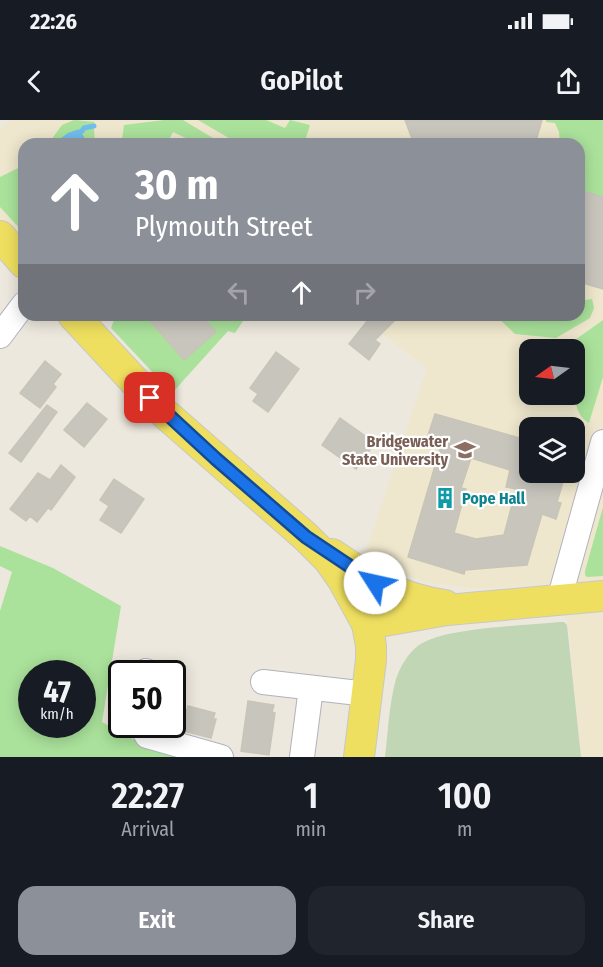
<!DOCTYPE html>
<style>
body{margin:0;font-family:"Fira Sans Condensed",sans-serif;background:#20242c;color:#f1f3f6;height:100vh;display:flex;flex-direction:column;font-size:22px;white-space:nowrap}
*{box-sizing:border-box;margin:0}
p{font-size:20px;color:#9ea1a6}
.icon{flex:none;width:33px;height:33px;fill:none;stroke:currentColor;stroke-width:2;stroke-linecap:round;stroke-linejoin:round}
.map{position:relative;height:637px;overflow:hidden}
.details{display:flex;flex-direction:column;background:#171b24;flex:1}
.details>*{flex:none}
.hud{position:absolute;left:18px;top:18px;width:567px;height:183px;border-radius:18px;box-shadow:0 3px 15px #0003;background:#8c9099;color:#fff;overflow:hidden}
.needle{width:39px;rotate:256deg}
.tools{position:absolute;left:519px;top:219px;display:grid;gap:12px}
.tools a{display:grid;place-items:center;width:66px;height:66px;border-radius:12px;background:#171b24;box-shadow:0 3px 15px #0003;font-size:30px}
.speed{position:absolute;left:18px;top:540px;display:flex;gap:12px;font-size:30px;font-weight:700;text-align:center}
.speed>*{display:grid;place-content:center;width:78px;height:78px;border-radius:50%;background:#171b24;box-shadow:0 3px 15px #0003;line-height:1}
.speed small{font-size:15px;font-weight:400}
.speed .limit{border:3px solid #111;border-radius:9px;background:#fff;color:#111}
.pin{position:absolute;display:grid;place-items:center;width:51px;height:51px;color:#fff;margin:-26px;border-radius:12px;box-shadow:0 3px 9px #0006}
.me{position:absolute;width:66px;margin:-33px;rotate:305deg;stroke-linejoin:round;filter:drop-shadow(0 0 4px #0008)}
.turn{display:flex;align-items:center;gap:21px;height:126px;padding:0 18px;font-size:27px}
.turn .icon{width:78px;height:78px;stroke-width:2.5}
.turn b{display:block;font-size:42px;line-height:51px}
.lanes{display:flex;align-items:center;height:57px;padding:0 18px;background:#0003;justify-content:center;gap:30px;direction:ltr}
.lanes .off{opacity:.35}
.eta{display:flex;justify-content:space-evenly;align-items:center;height:102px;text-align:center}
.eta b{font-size:36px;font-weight:600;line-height:42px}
.cta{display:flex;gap:12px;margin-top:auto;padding:12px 18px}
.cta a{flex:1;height:69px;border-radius:18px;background:#8c9099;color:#fff;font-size:24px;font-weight:600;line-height:69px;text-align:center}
.cta a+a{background:#20242c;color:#f1f3f6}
.status{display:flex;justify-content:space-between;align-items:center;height:42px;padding:0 30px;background:#171b24;direction:ltr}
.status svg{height:16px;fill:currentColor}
header{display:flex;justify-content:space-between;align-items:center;height:78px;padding:0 18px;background:#171b24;font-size:27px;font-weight:600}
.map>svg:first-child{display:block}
.education{fill:#eee7cd;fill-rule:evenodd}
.green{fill:#aae29b;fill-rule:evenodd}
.cemetery{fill:#c1d6b5}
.water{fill:#72bded}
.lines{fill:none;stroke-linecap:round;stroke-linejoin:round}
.stream{stroke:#72bded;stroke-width:5}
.building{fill:#c8c5bd;stroke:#c8c4b7;stroke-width:1.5;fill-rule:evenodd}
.minor-casing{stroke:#b1b2be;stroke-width:26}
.major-casing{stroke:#c8c8c8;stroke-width:32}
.minor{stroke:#fff;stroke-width:24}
.major{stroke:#efdf60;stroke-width:30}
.route-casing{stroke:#114b97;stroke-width:15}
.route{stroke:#1a73e8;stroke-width:10}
.labels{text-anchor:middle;stroke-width:4.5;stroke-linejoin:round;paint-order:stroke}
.education-label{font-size:16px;font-weight:bold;fill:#785e54;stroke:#fff;text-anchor:end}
.culture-label{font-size:16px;font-weight:bold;fill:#0d838f;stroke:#fff;text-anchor:start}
</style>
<div class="status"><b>22:26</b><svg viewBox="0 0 49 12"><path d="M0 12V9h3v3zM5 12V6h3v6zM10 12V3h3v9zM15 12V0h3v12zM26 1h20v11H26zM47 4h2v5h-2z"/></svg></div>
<header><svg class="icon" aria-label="back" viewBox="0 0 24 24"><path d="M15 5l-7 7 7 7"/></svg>GoPilot<svg class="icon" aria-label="share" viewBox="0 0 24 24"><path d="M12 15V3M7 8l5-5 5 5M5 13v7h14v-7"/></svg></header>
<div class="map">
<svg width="603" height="637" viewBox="0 0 603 637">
<rect width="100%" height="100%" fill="#ede8dd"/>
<path class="education" d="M10 0H603V637H581L568 502 542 465 476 469 425 462 397 452 366 432 427 248 357 195H579V24H24V128L0 103V10ZM530 230H574V274H530ZM530 308H574V352H530Z"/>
<g class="green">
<polygon points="74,0 95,2 90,7 94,9 95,24 48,24 62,5"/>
<polygon points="164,0 183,0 223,24 198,24 173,12 167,24 139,20 122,20 124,5"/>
<polygon points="198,0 266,0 285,8 290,0 310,5 304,24 239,24"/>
<polygon points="546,0 603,0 603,77 579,70 579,24 560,24 559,12 555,3 546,2"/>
<polygon points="24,45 24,113 0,87 0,57"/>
<polygon points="592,179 594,188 590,198 556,218 515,214 495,195 579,195 579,181"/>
<polygon points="116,195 145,195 184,240 216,212 201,195 247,195 235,213 228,211 172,273 111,208"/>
<path d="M603 200V257L589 303C568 292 574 250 574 230L566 229 572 222Z"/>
<polygon points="603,387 603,456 587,457 585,455 585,451"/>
<path d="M0 426 53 448 121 486 102 602 153 630 177 637H0V491L12 452 0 446ZM32 554H82V604H32Z"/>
</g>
<path class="cemetery" d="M559 502H564L567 505 581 637H385C388 612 389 584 396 559 400 547 408 533 419 525 446 507 524 506 559 502Z"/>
<polygon class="water" points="79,9 84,17 84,24 53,24 68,13"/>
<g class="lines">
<polyline class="stream" points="82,11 84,8 94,6"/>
</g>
<g class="building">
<polygon points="405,0 542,0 535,24 414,24"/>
<polygon points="579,70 603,77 603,169 579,162"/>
<polygon points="145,195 201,195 216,212 184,240"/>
<polygon points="372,195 400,195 375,220 380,224 369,240 349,224"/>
<polygon points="276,232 299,249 268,292 253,281 258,274 250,268"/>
<polygon points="45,241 61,254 53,264 56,267 40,288 20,273"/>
<polygon points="87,283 107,299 84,327 64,310"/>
<polygon points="47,285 57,292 21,342 9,333"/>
<path d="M435 294 530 321V352H566L557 382 561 383 556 399 542 394 527 445 465 450 464 454 408 437 440 329 425 325ZM471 338 510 350 506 367 516 369 504 415 476 419 454 413 466 369 461 368Z"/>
<polygon points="340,298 375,323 356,349 322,325"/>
<polygon points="61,345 75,357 51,390 48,388 37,402 30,396 26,401 10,389 38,353 50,360"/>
<polygon points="114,359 144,379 121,413 100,400 109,386 100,380"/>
<polygon points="248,581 274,585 272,592 275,593 269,635 241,631"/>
<polygon points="188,586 215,593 213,599 216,599 211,618 172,608 172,587 187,590"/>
</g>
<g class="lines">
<defs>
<g id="minor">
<polyline points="0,216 24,184"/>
<polyline points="559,480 603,322"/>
<polyline points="145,554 146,551"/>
<polyline points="263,562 367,574"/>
<polyline points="140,604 147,616 221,637"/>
<polyline points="302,637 311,568"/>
</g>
<g id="major">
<polyline points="0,116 24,143"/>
<polyline points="73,195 163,292 306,417 329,440 343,460 367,504 371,526 371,540 359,637"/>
<path d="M332 434C372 460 396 478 445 485"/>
<polyline points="367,504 447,490 603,476"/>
</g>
</defs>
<use href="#minor" class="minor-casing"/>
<use href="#major" class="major-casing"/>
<use href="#minor" class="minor"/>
<use href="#major" class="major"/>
</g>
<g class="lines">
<defs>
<polyline id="route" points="150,278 216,339 306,417 375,463"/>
</defs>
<use href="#route" class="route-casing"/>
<use href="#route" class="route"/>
</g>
<defs>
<symbol id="university-bare" viewBox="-9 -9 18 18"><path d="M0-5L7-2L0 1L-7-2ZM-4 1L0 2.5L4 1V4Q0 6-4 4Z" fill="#8d6e63" stroke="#fff" stroke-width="2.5" paint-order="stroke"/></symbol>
<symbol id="building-bare" viewBox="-9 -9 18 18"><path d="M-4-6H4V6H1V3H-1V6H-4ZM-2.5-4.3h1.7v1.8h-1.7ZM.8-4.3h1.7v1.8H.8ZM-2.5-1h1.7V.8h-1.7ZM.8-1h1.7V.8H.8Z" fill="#0f9aa8" stroke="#fff" stroke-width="2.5" paint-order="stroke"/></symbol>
</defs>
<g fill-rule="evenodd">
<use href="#university-bare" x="450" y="315" width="30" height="30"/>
<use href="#building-bare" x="430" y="363" width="30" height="30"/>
</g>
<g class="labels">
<g class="education-label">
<text x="448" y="327">Bridgewater<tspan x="448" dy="18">State University</tspan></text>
</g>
<g class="culture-label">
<text x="462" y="384">Pope Hall</text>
</g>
</g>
</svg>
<div class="tools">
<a><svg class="needle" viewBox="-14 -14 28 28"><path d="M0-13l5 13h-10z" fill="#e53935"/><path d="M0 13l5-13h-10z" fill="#9ea1a6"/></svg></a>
<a><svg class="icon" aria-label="layers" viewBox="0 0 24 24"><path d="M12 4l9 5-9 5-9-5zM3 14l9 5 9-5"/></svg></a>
</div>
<div class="speed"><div>47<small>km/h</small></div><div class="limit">50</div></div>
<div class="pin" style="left:150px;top:278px;background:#d93025"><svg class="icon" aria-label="arrive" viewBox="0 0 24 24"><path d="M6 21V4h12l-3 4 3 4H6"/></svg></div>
<svg class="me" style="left:375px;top:463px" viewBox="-20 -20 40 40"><circle r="19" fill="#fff"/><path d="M0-13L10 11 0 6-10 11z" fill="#1a73e8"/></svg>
<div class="hud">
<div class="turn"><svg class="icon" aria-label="ahead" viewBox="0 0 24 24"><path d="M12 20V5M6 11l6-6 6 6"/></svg><div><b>30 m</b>Plymouth Street</div></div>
<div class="lanes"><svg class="icon off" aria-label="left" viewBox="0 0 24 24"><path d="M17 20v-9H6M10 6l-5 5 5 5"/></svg><svg class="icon" aria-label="ahead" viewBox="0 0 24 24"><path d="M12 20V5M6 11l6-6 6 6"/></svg><svg class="icon off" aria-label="right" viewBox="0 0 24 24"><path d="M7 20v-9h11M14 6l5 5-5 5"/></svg></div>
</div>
</div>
<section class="details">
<div class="eta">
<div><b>22:27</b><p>Arrival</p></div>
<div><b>1</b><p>min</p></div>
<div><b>100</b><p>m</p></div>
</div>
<div class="cta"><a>Exit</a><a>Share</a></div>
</section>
